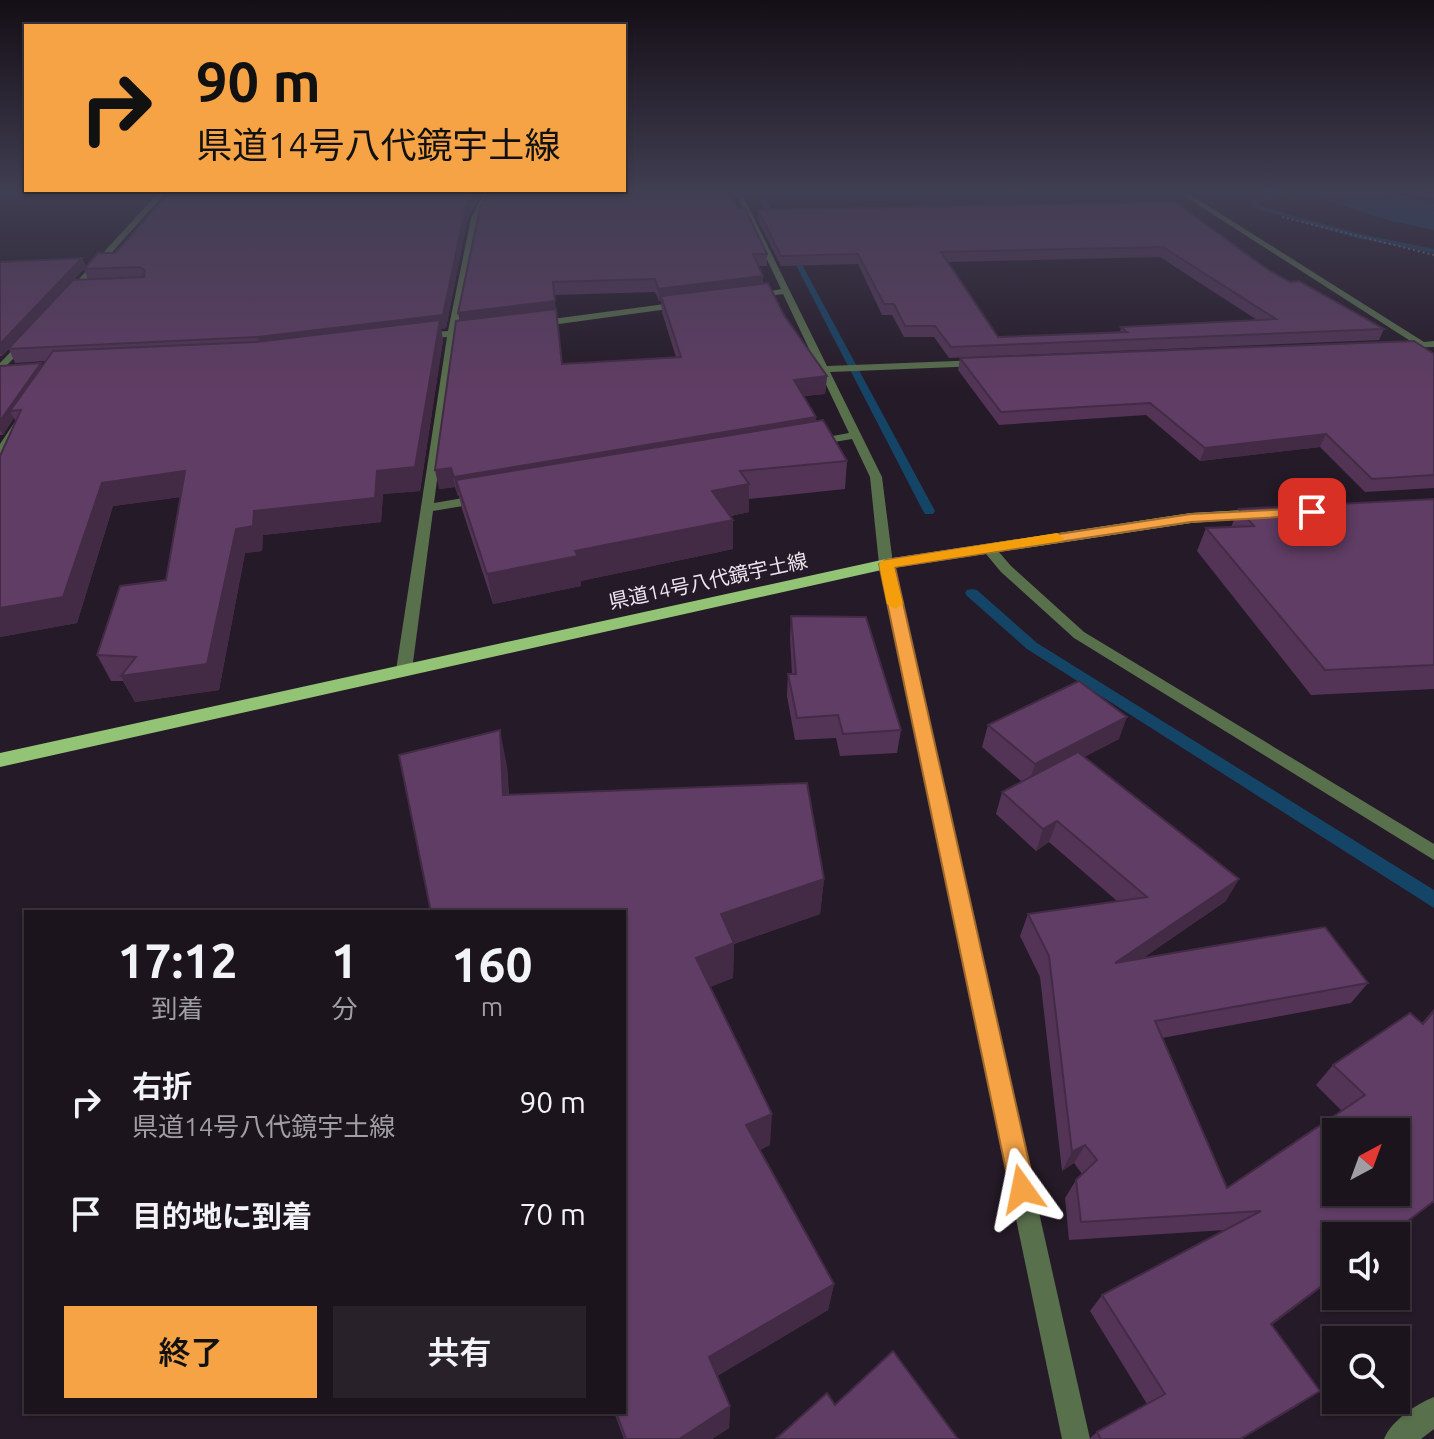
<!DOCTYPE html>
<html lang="ja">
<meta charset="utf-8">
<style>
body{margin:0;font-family:Ubuntu,"Noto Sans JP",sans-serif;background:#29212a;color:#f1f3f6;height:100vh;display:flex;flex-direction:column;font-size:30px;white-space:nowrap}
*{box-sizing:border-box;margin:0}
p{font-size:26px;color:#a09ea4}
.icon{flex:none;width:44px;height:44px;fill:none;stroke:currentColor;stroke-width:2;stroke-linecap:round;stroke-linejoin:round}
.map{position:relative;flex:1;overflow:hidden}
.drawer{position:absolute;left:24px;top:910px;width:602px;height:504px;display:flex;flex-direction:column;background:#1c141d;border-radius:0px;box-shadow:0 2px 6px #0004,0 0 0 2px #3a333b}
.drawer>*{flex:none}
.hud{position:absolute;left:24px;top:24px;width:602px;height:168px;border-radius:0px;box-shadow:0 2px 6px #0004,0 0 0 2px #3a333b;background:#f5a345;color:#111;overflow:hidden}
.needle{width:52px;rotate:41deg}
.tools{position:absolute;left:1322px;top:1118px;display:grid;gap:16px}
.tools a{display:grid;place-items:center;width:88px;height:88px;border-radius:0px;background:#1c141d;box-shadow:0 2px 6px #0004,0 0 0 2px #3a333b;font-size:40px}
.pin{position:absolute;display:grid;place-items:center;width:68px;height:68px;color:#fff;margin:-34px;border-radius:16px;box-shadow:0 4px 12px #0006}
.me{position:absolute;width:88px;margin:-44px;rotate:348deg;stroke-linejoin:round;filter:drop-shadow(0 0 6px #0008)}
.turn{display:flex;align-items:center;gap:28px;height:168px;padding:0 40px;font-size:36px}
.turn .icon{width:104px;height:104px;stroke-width:2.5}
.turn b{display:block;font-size:56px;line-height:68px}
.eta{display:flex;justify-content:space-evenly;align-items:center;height:136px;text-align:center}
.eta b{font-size:48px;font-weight:600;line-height:56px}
.button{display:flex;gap:16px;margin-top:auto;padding:16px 40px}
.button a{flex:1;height:92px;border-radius:0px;background:#f5a345;color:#111;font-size:32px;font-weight:600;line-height:92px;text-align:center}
.button a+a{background:#29212a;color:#f1f3f6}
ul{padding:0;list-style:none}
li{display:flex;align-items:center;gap:24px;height:112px;padding:0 40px}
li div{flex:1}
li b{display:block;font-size:30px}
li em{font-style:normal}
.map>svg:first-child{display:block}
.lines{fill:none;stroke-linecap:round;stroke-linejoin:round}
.stream{fill:#144466;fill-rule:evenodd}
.river{fill:#144466;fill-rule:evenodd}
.path{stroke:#847b86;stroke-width:2;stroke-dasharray:2 3;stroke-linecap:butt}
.minor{fill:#59704c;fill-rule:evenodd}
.tertiary{fill:#59704c;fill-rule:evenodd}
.primary{fill:#93c476;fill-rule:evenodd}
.wall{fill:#533456;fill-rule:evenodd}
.shaded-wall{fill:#432b46}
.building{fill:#603d64;stroke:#432b46;stroke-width:2;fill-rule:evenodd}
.route{fill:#f5a345;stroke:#9f6a2d;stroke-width:2}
.slow{fill:#f59e0b}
.labels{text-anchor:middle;stroke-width:8;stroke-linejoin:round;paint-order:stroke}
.street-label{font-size:20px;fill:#eee6ef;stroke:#251a27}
</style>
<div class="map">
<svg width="1434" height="1439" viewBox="0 0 1434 1439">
<rect width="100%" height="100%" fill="#251a27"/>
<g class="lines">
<g class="stream">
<polygon points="755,190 761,190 781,229 774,227"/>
<polygon points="1288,190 1299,190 1259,202 1259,206 1360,234 1434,249 1434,253 1356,238 1252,207 1253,200"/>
<polygon points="786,246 793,248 935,511 933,514 925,514 923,511"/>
<polygon points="972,589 977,590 1037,643 1434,890 1434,908 1027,649 967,596 965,593 967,590"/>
</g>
<polygon class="river" points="1313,190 1376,190 1434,204 1434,230 1391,221 1319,198"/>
<polyline class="path" points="1282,217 1434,255"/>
<g class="minor">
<polygon points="161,190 168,190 72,297 66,297 66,293"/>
<polygon points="486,190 492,190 479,218 457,330 474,329 479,332 456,336 434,503 481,495 487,499 481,503 433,511 412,670 404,675 396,670 447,337 421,339 416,336 421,333 448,331 471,218"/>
<polygon points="734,190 740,190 827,366 981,360 986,363 981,366 830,372 882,477 893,564 891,567 886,568 879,564 870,477 852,439 816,445 810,442 816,439 849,433 783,294 755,298 751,295 781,289"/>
<polygon points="1175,190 1183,190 1424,342 1434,341 1434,347 1397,348 1397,344 1412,342"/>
<polygon points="1406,190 1434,194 1434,198 1407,191"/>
<polygon points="680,302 684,305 683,307 537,327 532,324 537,321"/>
<polygon points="23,339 31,341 0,372 0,363"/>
<polygon points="14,423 23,425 4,454 0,455 0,444"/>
<polygon points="988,544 993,545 1011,566 1084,632 1434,844 1434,860 1074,638 1001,572 981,548"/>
<path d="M1434 1397V1429L1421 1439H1384C1391 1421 1416 1404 1434 1397Z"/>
</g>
<polygon class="tertiary" points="886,560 893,564 1090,1439 1062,1439 879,564"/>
<polygon class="primary" points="1263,509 1271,514 1268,517 1191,523 886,569 0,767 0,753 886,559 1191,513"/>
</g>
<g class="wall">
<path d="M489 190 767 254V266H759L763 284 827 376 825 394 804 396 816 421 847 461 845 489 749 499V512L730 516 733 549 581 581V586L493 604 462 509 459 496H458L455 487 439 489 460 321 458 313ZM655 292 659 301H661L662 312 676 357 562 364 554 295Z"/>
<path d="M1175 202 1270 271 1384 329 1379 340 949 358 934 337H904L892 315H882L858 264 781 266 758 220V210ZM1160 257 1257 320 1121 327 1120 332 998 337 948 262Z"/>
<polygon points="468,217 446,328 441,329 443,340 420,491 383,494 381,522 263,535 262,551 245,553 219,690 135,702 123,681 111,681 97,655 166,580 181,497 113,506 77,623 0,637 0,456 16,422 14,418 3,435 0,435 0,366 42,366 45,361 15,363 9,349 2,356 0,356 0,262 82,258 86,267 73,280 88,280 84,269 115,253"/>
<polygon points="1434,354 1434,488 1365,492 1320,447 1200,461 1146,415 999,425 958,370 960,358"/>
<polygon points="1434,499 1434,689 1311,695 1197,551 1206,528 1231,527 1239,509"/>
<polygon points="791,616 901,730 897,753 840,756 836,738 795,740 787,696 788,674 792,674 790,638"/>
<polygon points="988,725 1119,739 1084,757 1226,901 1143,958 1368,983 1351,1003 1162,1038 1227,1188 1342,1111 1316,1085 1333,1065 1422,1023 1434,1009 1434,1202 1389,1236 1336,1236 1336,1276 1272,1325 1299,1405 1242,1439 1089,1439 1097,1432 1147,1404 1090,1311 1102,1295 1225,1230 1069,1240 1065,1198 1076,1180 1082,1174 1074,1163 1062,1171 1040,977 1020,936 1028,914 1117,901 1049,842 1036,851 996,814 1002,792 1022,782 982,747"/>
<polygon points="507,766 509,795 824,879 820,914 734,944 733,978 710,987 770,1145 760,1150 834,1284 828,1310 717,1376 730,1406 729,1428 712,1439 624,1439 614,1412 624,1412 624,912 431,912"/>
</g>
<g class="shaded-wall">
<polygon points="476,190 484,190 468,217 446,328 441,329 443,340 420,491 383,494 381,522 263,535 262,551 245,553 219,690 135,702 121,676 236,529 263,351 258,337 466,206"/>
<polygon points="82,258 86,267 2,356 0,352 0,344"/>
<polygon points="763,276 763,288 661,296 661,301 659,301 658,289"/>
<polygon points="555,301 556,314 461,326 458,313"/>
<polygon points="41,363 45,372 10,411 14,418 3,435 0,430 0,421"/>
<polygon points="827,376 825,394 793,397 794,380"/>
<polygon points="816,417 815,436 456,480 459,496 458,496 454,477"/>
<polygon points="1326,434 1320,447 1200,461 1205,448"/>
<polygon points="451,468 455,487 439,489 435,470"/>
<polygon points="185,471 195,495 113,506 77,623 0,637 0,608 102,483"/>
<polygon points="749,484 749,512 712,520 712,491"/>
<polygon points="733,520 733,549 581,581 581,586 493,604 487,574 575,551"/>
<polygon points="1127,717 1119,739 1028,786 1035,764"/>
<polygon points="500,730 507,766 510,830 503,795"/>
<polygon points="1057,821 1049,842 1036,851 1043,829"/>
<polygon points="824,879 820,914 734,944 733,978 697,992 696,958 721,914"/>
<polygon points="1239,879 1226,901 1105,984 1115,963"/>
<polygon points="772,1114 770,1145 745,1156 746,1125"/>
<polygon points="1085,1145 1074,1163 1062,1171 1072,1152"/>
<polygon points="1336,1275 1336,1276 1252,1340 1271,1324"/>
<polygon points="834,1284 828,1310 709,1381 709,1357"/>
<polygon points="730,1406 729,1428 712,1439 679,1439"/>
</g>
<g class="building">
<polygon points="172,190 476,190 466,206 443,315 258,337 8,349 73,280 144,277 145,270 139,267 84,269 98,253 115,253"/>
<polygon points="489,190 728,190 739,209 745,208 767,254 753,254 763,276 658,289 655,279 553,282 555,301 458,313 480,208"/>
<path d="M1175 202 1270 271 1290 282 1299 281 1384 329 951 347 935 326H905L894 304H884L858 254 781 256 758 210ZM1163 247 1276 319 1121 327 1127 332 998 337 941 252Z"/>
<polygon points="82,258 0,344 0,262"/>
<polygon points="768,283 784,315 827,376 794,380 816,417 454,477 451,468 435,470 456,321 556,309 562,364 681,357 661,296"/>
<polygon points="440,320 415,467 377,471 375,498 254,511 253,526 236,529 207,664 121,676 136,657 97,655 120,586 166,580 185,471 102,483 63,597 0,608 0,456 21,410 10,411 53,351 256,342"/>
<polygon points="1414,341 1434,354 1434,475 1372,479 1326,434 1205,448 1150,403 1001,412 960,358"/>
<polygon points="41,363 0,421 0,366"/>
<polygon points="823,420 847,461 740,471 749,484 712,491 733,520 575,551 578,556 487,574 456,480"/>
<polygon points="1434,499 1434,665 1325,670 1206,528 1254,526 1239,509"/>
<polygon points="791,616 866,617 901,730 843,734 838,715 797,718 788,674 796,674"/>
<polygon points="1079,681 1127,717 1035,764 988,725"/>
<polygon points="500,730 503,795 807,783 824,879 721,914 734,943 696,958 772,1114 746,1125 834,1284 709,1357 730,1406 679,1439 626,1439 616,1412 624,1412 624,912 431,912 399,755"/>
<path d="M1078 752 1239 879 1115 963 1325 927 1368 983 1155 1021 1227 1188 1365 1095 1333 1065 1410 1013 1423 1024 1434 1011V1201L1388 1236H1336V1275L1271 1324 1320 1391 1240 1439H1101L1097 1432 1165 1394 1102 1295 1261 1211 1081 1222 1076 1180 1097 1160 1085 1145 1072 1152 1049 956 1028 914 1147 897 1057 821 1043 829 1002 792ZM1336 1132H1396V1192H1336Z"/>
<polygon points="893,1351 958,1439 776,1439 827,1393 835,1405"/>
</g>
<linearGradient id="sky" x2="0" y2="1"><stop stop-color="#140e15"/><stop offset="0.49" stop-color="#403e52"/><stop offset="1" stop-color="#403e52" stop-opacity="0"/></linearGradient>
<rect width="1434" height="391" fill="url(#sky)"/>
<polygon class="route" points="1312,508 1317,509 1317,515 1191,522 895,567 1035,1189 1031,1199 1022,1203 1012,1199 879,564 886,560 1191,514"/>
<polygon class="slow" points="1057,533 1064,538 1062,541 894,567 903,604 895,609 887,604 879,564 881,561"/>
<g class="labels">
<g class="street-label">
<text transform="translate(708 581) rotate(-12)" y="7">県道14号八代鏡宇土線</text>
</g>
</g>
</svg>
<div class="tools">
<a><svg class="needle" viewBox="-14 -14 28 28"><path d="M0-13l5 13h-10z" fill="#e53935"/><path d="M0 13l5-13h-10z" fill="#a09ea4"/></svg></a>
<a><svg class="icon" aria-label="sound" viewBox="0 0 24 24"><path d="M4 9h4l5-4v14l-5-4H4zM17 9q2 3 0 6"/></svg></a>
<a><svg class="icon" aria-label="search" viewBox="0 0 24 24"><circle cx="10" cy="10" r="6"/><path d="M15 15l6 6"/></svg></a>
</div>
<div class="pin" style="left:1312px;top:512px;background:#d93025"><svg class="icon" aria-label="arrive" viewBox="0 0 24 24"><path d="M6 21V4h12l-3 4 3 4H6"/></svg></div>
<svg class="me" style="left:1022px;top:1189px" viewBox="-20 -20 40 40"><path d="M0-17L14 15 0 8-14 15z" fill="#f5a345" stroke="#fff" stroke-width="4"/></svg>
<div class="hud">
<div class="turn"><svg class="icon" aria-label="right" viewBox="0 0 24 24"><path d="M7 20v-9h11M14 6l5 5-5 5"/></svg><div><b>90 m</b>県道14号八代鏡宇土線</div></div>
</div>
<section class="drawer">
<div class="eta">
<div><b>17:12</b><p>到着</p></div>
<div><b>1</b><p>分</p></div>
<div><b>160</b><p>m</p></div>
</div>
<ul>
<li><svg class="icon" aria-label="right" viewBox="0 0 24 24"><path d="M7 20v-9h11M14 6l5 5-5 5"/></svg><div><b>右折</b><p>県道14号八代鏡宇土線</p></div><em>90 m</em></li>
<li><svg class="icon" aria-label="arrive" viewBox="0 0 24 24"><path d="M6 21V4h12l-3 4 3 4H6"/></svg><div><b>目的地に到着</b></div><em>70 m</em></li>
</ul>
<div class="button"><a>終了</a><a>共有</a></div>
</section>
</div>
